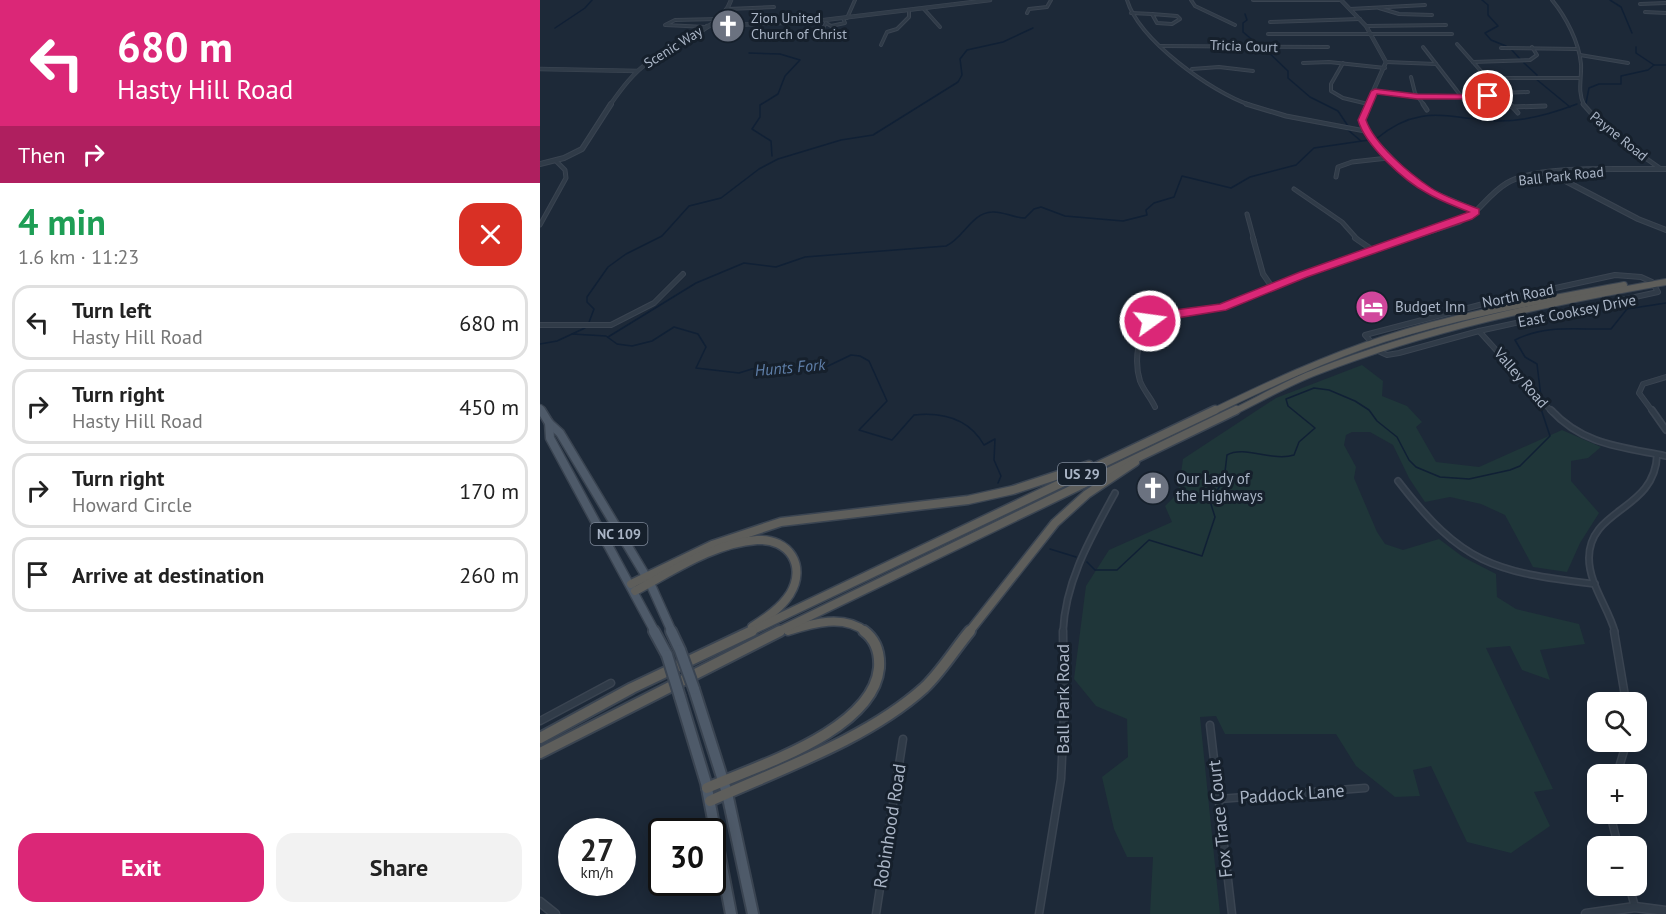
<!DOCTYPE html>
<meta charset="utf-8">
<style>
body{margin:0;font-family:"PT Sans",sans-serif;background:#f2f2f2;color:#222;height:100vh;display:flex;flex-direction:column;font-size:22px;white-space:nowrap}
*{box-sizing:border-box;margin:0}
p{font-size:20px;color:#767676}
.icon{flex:none;width:33px;height:33px;fill:none;stroke:currentColor;stroke-width:2;stroke-linecap:round;stroke-linejoin:round}
.map{position:relative;flex:1;overflow:hidden}
.drawer{display:flex;flex-direction:column;background:#fff;width:540px}
.drawer>*{flex:none}
.top-card{background:#db2777;color:#fff;overflow:hidden}
.fabs{position:absolute;left:1047px;top:692px;display:grid;gap:12px}
.fabs a{display:grid;place-items:center;width:60px;height:60px;border-radius:12px;background:#fff;box-shadow:0 3px 15px #0003;font-size:30px}
.speed{position:absolute;left:18px;top:818px;display:flex;gap:12px;font-size:30px;font-weight:700;text-align:center}
.speed>*{display:grid;place-content:center;width:78px;height:78px;border-radius:50%;background:#fff;box-shadow:0 3px 15px #0003;line-height:1}
.speed small{font-size:15px;font-weight:400}
.speed .limit{border:3px solid #111;border-radius:9px;background:#fff;color:#111}
.pin{position:absolute;display:grid;place-items:center;width:51px;height:51px;color:#fff;margin:-26px;border:3px solid #fff;border-radius:50%;box-shadow:0 2px 6px #0007}
.me{position:absolute;width:66px;margin:-33px;rotate:76deg;stroke-linejoin:round;filter:drop-shadow(0 0 4px #0008)}
.turn{display:flex;align-items:center;gap:21px;height:126px;padding:0 18px;font-size:27px}
.turn .icon{width:78px;height:78px;stroke-width:2.5}
.turn b{display:block;font-size:42px;line-height:51px}
.then{display:flex;align-items:center;height:57px;padding:0 18px;background:#0003;gap:12px;font-size:22px}
.round{display:grid;place-items:center;flex:none;width:63px;height:63px;border-radius:18px;background:#f2f2f2}
.head{display:flex;align-items:center;justify-content:space-between;height:102px;padding:0 18px}
h1{font-size:36px;font-weight:800;line-height:45px;color:#1e9e55}
.button{display:flex;gap:12px;margin-top:auto;padding:12px 18px}
.button a{flex:1;height:69px;border-radius:18px;background:#db2777;color:#fff;font-size:24px;font-weight:800;line-height:69px;text-align:center}
.button a+a{background:#f2f2f2;color:#222}
ul{padding:0;list-style:none}
li{display:flex;align-items:center;gap:18px;height:75px;margin:0 12px 9px;padding:0 6px;border:3px solid #e0e0e0;border-radius:18px}
li div{flex:1}
li b{display:block;font-size:22px}
li em{font-style:normal}
main{display:flex;flex:1;min-height:0}
.map>svg:first-child{display:block}
.green{fill:#1f3639}
.lines{fill:none;stroke-linecap:round;stroke-linejoin:round}
.stream{stroke:#102035;stroke-width:1.5}
.minor-far4-casing{stroke:#3a4451;stroke-width:4}
.minor-far3-casing{stroke:#3a4451;stroke-width:5}
.minor-far2-casing{stroke:#3a4451;stroke-width:6}
.minor-far1-casing{stroke:#3a4451;stroke-width:8}
.minor-casing{stroke:#3a4451;stroke-width:9}
.tertiary-far2-casing{stroke:#3a4451;stroke-width:4.5}
.tertiary-far1-casing{stroke:#3a4451;stroke-width:6}
.tertiary-casing{stroke:#3a4451;stroke-width:11}
.primary-far2-casing{stroke:#3a4451;stroke-width:8}
.primary-far1-casing{stroke:#3a4451;stroke-width:11}
.primary-casing{stroke:#3a4451;stroke-width:14}
.trunk-far2-casing{stroke:#3b4552;stroke-width:8}
.trunk-far1-casing{stroke:#3b4552;stroke-width:11}
.trunk-casing{stroke:#3b4552;stroke-width:14}
.minor-far4{stroke:#303b48;stroke-width:2}
.minor-far3{stroke:#303b48;stroke-width:3}
.minor-far2{stroke:#303b48;stroke-width:4}
.minor-far1{stroke:#303b48;stroke-width:4.5}
.minor{stroke:#303b48;stroke-width:6}
.tertiary-far2{stroke:#303b48;stroke-width:3}
.tertiary-far1{stroke:#303b48;stroke-width:4}
.tertiary{stroke:#303b48;stroke-width:8}
.primary-far2{stroke:#4e5a69;stroke-width:6}
.primary-far1{stroke:#4e5a69;stroke-width:8}
.primary{stroke:#4e5a69;stroke-width:10}
.trunk-far2{stroke:#5e5e5b;stroke-width:6}
.trunk-far1{stroke:#5e5e5b;stroke-width:8}
.trunk{stroke:#5e5e5b;stroke-width:10}
.primary-bridge-casing{stroke:#3a4451;stroke-width:14;stroke-linecap:butt}
.primary-bridge{stroke:#4e5a69;stroke-width:10}
.route{fill:#db2777;stroke:#8e194d;stroke-width:1.5}
.labels{text-anchor:middle;stroke-width:6;stroke-linejoin:round;paint-order:stroke}
.far-poi-label{font-size:14px;fill:#aab5c6;stroke:#16202c;text-anchor:start}
.far-street-label{font-size:14px;fill:#aab5c6;stroke:#16202c}
.shield{fill:#16202c;stroke:#7e8898;stroke-width:1.5}
.shield-label{font-size:14px;font-weight:bold;fill:#aab5c6}
.street-label{font-size:15px;fill:#aab5c6;stroke:#16202c}
.poi-label{font-size:15px;fill:#aab5c6;stroke:#16202c;text-anchor:start}
.water-label{font-size:16px;font-style:italic;fill:#5f7fa9;stroke:#16202c}
.near-street-label{font-size:18px;fill:#aab5c6;stroke:#16202c}
</style>
<main>
<section class="drawer">
<div class="top-card">
<div class="turn"><svg class="icon" aria-label="left" viewBox="0 0 24 24"><path d="M17 20v-9H6M10 6l-5 5 5 5"/></svg><div><b>680 m</b>Hasty Hill Road</div></div>
<div class="then">Then<svg class="icon" aria-label="right" viewBox="0 0 24 24"><path d="M7 20v-9h11M14 6l5 5-5 5"/></svg></div>
</div>
<div class="head"><div><h1>4 min</h1><p>1.6 km · 11:23</p></div><a class="round" style="background:#d93025;color:#fff"><svg class="icon" aria-label="close" viewBox="0 0 24 24"><path d="M6 6l12 12M18 6L6 18"/></svg></a></div>
<ul>
<li><svg class="icon" aria-label="left" viewBox="0 0 24 24"><path d="M17 20v-9H6M10 6l-5 5 5 5"/></svg><div><b>Turn left</b><p>Hasty Hill Road</p></div><em>680 m</em></li>
<li><svg class="icon" aria-label="right" viewBox="0 0 24 24"><path d="M7 20v-9h11M14 6l5 5-5 5"/></svg><div><b>Turn right</b><p>Hasty Hill Road</p></div><em>450 m</em></li>
<li><svg class="icon" aria-label="right" viewBox="0 0 24 24"><path d="M7 20v-9h11M14 6l5 5-5 5"/></svg><div><b>Turn right</b><p>Howard Circle</p></div><em>170 m</em></li>
<li><svg class="icon" aria-label="arrive" viewBox="0 0 24 24"><path d="M6 21V4h12l-3 4 3 4H6"/></svg><div><b>Arrive at destination</b></div><em>260 m</em></li>
</ul>
<div class="button"><a>Exit</a><a>Share</a></div>
</section>
<div class="map">
<svg width="1126" height="914" viewBox="0 0 1126 914">
<rect width="100%" height="100%" fill="#1d2938"/>
<polygon class="green" points="822,365 843,381 842,396 867,406 882,422 876,427 896,462 939,467 1022,430 1061,447 1048,458 1031,461 1031,481 1059,513 1040,543 1027,572 993,567 965,515 941,504 910,497 885,502 869,478 853,445 830,432 812,432 806,435 804,445 816,467 814,478 837,532 845,544 863,550 899,539 923,557 956,574 957,597 976,609 1039,624 1045,644 1000,650 1010,680 982,670 970,646 946,648 1013,789 994,792 1010,826 971,853 927,842 891,766 873,770 880,796 855,797 816,766 796,734 685,734 676,716 660,717 680,914 610,914 613,857 587,857 574,829 562,777 588,757 587,719 556,706 534,679 546,586 569,550 632,522 625,506 638,493 643,459 736,398"/>
<g class="lines">
<g class="stream">
<polyline points="942,0 948,5 948,15 958,26 945,33 951,40 966,46"/>
<polyline points="1070,0 1081,7 1092,33"/>
<polyline points="705,14 707,20 703,23 703,32 716,43"/>
<polyline points="15,28 45,8 52,0"/>
<polyline points="1096,47 1096,53 1114,65 1126,65"/>
<polyline points="725,49 748,71 748,78 770,97 798,111 808,126"/>
<polyline points="971,49 980,59"/>
<polyline points="209,53 240,54 260,60 245,76 238,94 220,105 220,117 212,129 231,141 232,156"/>
<polyline points="984,63 997,75"/>
<polyline points="996,79 1030,107"/>
<polyline points="1046,103 1049,88 1059,84 1081,84 1081,76 1108,70 1114,65"/>
<polyline points="808,130 821,141"/>
<path d="M836 139C879 103 906 118 955 121 984 122 1011 114 1037 104"/>
<polyline points="48,325 54,309 47,302 47,297 68,267 86,254 122,236 149,206 181,198 219,169 238,159 301,140 333,135 418,82 422,75 420,59 427,50 463,42 493,28"/>
<path d="M32 334 66 336 77 344 92 346 112 341 134 327 158 334 166 347 156 368 199 373 212 369 286 367 311 355 320 356 329 361 347 401 319 430 352 440 374 415C403 412 429 419 444 445L455 439 454 460 461 476 458 483"/>
<path d="M68 337 156 283 204 263 236 267 265 257 406 246C424 238 431 213 452 212 463 211 473 218 485 218L494 209 501 207 525 216 583 221 607 215 606 210 614 203 634 197 642 176 691 188 710 177 756 165 774 148 829 140"/>
<polyline points="0,344 17,341 45,328"/>
<path d="M1001 397 997 364 985 357 975 340C1007 324 1036 330 1071 329L1087 309 1126 303"/>
<polyline points="510,549 536,557"/>
<path d="M547 562 555 570H577L609 540 662 556 675 517 670 501 684 480 687 455C704 445 733 462 754 455L759 442 775 428 748 406 746 399 774 388 789 390 815 401 829 410 837 421 857 437 869 460 876 467 900 477 929 479 970 470 980 466 1010 436 999 403"/>
</g>
<defs>
<g id="minor-far4">
<path d="M587 0C599 40 671 92 710 105"/>
<polyline points="651,0 655,6 695,25"/>
<polyline points="713,0 801,0"/>
<path d="M1012 0C1026 17 1039 42 1041 64 1042 78 1037 91 1044 105"/>
<polyline points="1100,4 1126,3"/>
<polyline points="383,8 400,27"/>
<polyline points="839,8 859,14 892,15"/>
<polyline points="188,9 234,7"/>
<polyline points="810,9 885,5"/>
<polyline points="1105,12 1126,13"/>
<polyline points="487,13 489,9 507,7 511,0"/>
<polyline points="591,13 612,14"/>
<polygon points="612,14 637,16 640,19 632,24 617,23"/>
<polyline points="307,18 315,0"/>
<polyline points="730,22 820,19"/>
<polyline points="286,23 291,26 305,23 303,18"/>
<polyline points="286,23 283,28 288,38"/>
<polyline points="826,26 906,25"/>
<polyline points="166,27 125,25 135,20 178,19"/>
<polyline points="728,34 912,34"/>
<polyline points="917,44 971,105"/>
<polyline points="341,45 347,32 357,29 369,17 369,10"/>
<polyline points="620,46 788,47"/>
<polyline points="883,47 928,105"/>
<polyline points="961,48 1037,49"/>
<polyline points="1040,55 1088,63"/>
<polyline points="846,62 896,64"/>
<polyline points="933,62 990,60 997,55 992,47"/>
<polyline points="763,63 789,62 845,68"/>
<polyline points="803,63 791,84 791,91 803,98 828,104"/>
<polyline points="652,69 679,67 713,71"/>
<polyline points="871,77 875,93 884,105"/>
<polyline points="946,78 1040,78"/>
<polyline points="835,91 877,96 963,96"/>
<polyline points="960,93 988,92"/>
</g>
<g id="minor-far3">
<polyline points="706,104 746,116 825,131"/>
<polyline points="883,104 887,110"/>
<polyline points="927,104 932,110"/>
<polyline points="970,104 978,113"/>
<polyline points="1043,104 1067,131 1121,169"/>
<polyline points="972,107 1005,106"/>
<polyline points="796,177 798,167 812,162 848,158"/>
<polyline points="754,189 802,222 818,240"/>
<polyline points="707,214 714,240"/>
<polyline points="0,225 26,178 25,170 16,161"/>
<polyline points="865,240 920,222 936,211"/>
</g>
<g id="minor-far2">
<polyline points="713,238 723,274 732,287"/>
<polyline points="815,238 834,251"/>
<polyline points="0,325 71,325 114,303 143,274"/>
<polyline points="939,331 1012,412"/>
<polyline points="832,343 825,335 947,303 1075,275 1101,277 1112,282 1118,292 939,331 859,353 847,355 836,350"/>
<path d="M615 407C611 398 604 391 600 381 594 362 597 330 614 318L683 307 764 274 870 238"/>
<polyline points="1113,412 1099,393 1103,384 1126,377"/>
</g>
<g id="minor-far1">
<path d="M1011 410C1043 445 1082 447 1126 456"/>
<polyline points="1112,410 1126,430"/>
<path d="M858 481C922 564 953 572 1055 584"/>
<path d="M523 632C525 581 551 537 575 493"/>
<path d="M1075 632C1068 607 1049 584 1049 558 1049 508 1115 511 1117 455"/>
</g>
<g id="minor">
<polyline points="1074,631 1086,702"/>
<polyline points="0,721 71,683"/>
<polyline points="670,725 692,914"/>
<polyline points="1077,774 1087,741"/>
<polyline points="679,799 825,788"/>
<polyline points="1070,813 1078,846"/>
<polyline points="1089,885 1095,907"/>
<polyline points="336,914 363,739"/>
<polyline points="499,914 521,779 524,716 523,631"/>
</g>
<g id="tertiary-far2">
<polyline points="801,0 826,26 846,62 827,105"/>
<polyline points="167,26 268,22 450,0"/>
<polyline points="0,69 97,71"/>
<path d="M70 105C82 88 93 73 110 61 133 44 183 27 191 0"/>
</g>
<g id="tertiary-far1">
<path d="M828 104 823 115 825 131 870 178 889 191 936 211C946 201 955 190 967 183 999 164 1087 170 1126 169"/>
<polyline points="0,164 24,158 42,149 71,104"/>
<polyline points="1014,175 1098,219 1126,230"/>
</g>
<g id="tertiary">
<polyline points="0,902 15,914"/>
<polyline points="1046,914 1095,907 1126,911"/>
</g>
<polyline id="primary-far2" points="0,408 2,412"/>
<g id="primary-far1">
<polyline points="1,410 9,423 20,433 110,583 132,632"/>
<polyline points="9,423 10,438 115,632"/>
</g>
<g id="primary">
<polyline points="114,631 127,655"/>
<polyline points="131,631 140,650"/>
<polyline points="154,689 187,793 213,914"/>
<polyline points="140,697 166,783 191,914"/>
</g>
<g id="trunk-far2">
<path d="M672 412C728 385 785 358 844 339 922 314 1004 300 1084 285"/>
<path d="M693 412C720 399 747 383 776 372 888 328 1007 303 1126 282"/>
</g>
<g id="trunk-far1">
<polyline points="91,584 172,545 241,522 428,500 473,490 549,465"/>
<path d="M95 591C133 571 173 543 217 540 249 538 267 566 250 594 241 608 226 618 212 627"/>
<path d="M248 631C273 623 304 614 326 632"/>
<polyline points="209,632 675,410"/>
<polyline points="237,632 696,410"/>
<polyline points="429,632 515,523 547,494 595,462"/>
</g>
<g id="trunk">
<polyline points="0,738 92,688 212,631"/>
<polyline points="0,753 240,631"/>
<path d="M167 788C217 766 333 731 339 668 340 653 336 640 324 631"/>
<path d="M170 801C240 769 326 740 384 688 401 672 415 649 430 631"/>
</g>
</defs>
<use href="#minor-far4" class="minor-far4-casing"/>
<use href="#minor-far3" class="minor-far3-casing"/>
<use href="#minor-far2" class="minor-far2-casing"/>
<use href="#minor-far1" class="minor-far1-casing"/>
<use href="#minor" class="minor-casing"/>
<use href="#tertiary-far2" class="tertiary-far2-casing"/>
<use href="#tertiary-far1" class="tertiary-far1-casing"/>
<use href="#tertiary" class="tertiary-casing"/>
<use href="#primary-far2" class="primary-far2-casing"/>
<use href="#primary-far1" class="primary-far1-casing"/>
<use href="#primary" class="primary-casing"/>
<use href="#trunk-far2" class="trunk-far2-casing"/>
<use href="#trunk-far1" class="trunk-far1-casing"/>
<use href="#trunk" class="trunk-casing"/>
<use href="#minor-far4" class="minor-far4"/>
<use href="#minor-far3" class="minor-far3"/>
<use href="#minor-far2" class="minor-far2"/>
<use href="#minor-far1" class="minor-far1"/>
<use href="#minor" class="minor"/>
<use href="#tertiary-far2" class="tertiary-far2"/>
<use href="#tertiary-far1" class="tertiary-far1"/>
<use href="#tertiary" class="tertiary"/>
<use href="#primary-far2" class="primary-far2"/>
<use href="#primary-far1" class="primary-far1"/>
<use href="#primary" class="primary"/>
<use href="#trunk-far2" class="trunk-far2"/>
<use href="#trunk-far1" class="trunk-far1"/>
<use href="#trunk" class="trunk"/>
<defs>
<g id="primary-bridge">
<polyline points="140,650 154,689"/>
<polyline points="127,655 140,697"/>
</g>
</defs>
<use href="#primary-bridge" class="primary-bridge-casing"/>
<use href="#primary-bridge" class="primary-bridge"/>
</g>
<path class="route" d="M835 89 877 94 951 95 948 99H877L837 94 826 120C834 144 870 174 891 188 905 197 923 203 939 209V214L932 219 767 277 686 310 606 323V318L627 311 680 304 760 272 929 212C915 206 900 201 887 193 864 181 825 145 818 120L831 91Z"/>
<defs>
<symbol id="church-disc" viewBox="-11 -11 22 22"><circle r="9.5" fill="#6b7280" stroke="#16202c"/><path d="M-1.2-6h2.4v3.5h3.3v2.4h-3.3V6h-2.4V-.1h-3.3v-2.4h3.3Z" fill="#fff"/></symbol>
<symbol id="hotel-disc" viewBox="-11 -11 22 22"><circle r="9.5" fill="#d1479c" stroke="#16202c"/><path d="M-6-4.5h1.5V1H6V5H4.5V3h-9V5H-6ZM-4 0a1.8 1.8 0 1 1 3.6 0ZM.5 0V-2.5h3Q6-2.5 6 0Z" fill="#fff"/></symbol>
</defs>
<g fill-rule="evenodd">
<use href="#church-disc" x="169" y="7" width="38" height="38"/>
<use href="#hotel-disc" x="813" y="288" width="38" height="38"/>
<use href="#church-disc" x="594" y="469" width="38" height="38"/>
</g>
<g class="labels">
<g class="far-poi-label">
<text x="211" y="23">Zion United<tspan x="211" dy="16">Church of Christ</tspan></text>
</g>
<g class="far-street-label">
<text transform="translate(704 46) rotate(2)" y="5">Tricia Court</text>
<text transform="translate(133 47) rotate(-32)" y="5">Scenic Way</text>
<text transform="translate(1079 136) rotate(39)" y="5">Payne Road</text>
<text transform="translate(1021 176) rotate(-6)" y="5">Ball Park Road</text>
</g>
<g class="shield">
<rect x="518" y="463" width="48" height="22" rx="4.5"/>
<rect x="50.5" y="523" width="57" height="22" rx="4.5"/>
</g>
<g class="shield-label">
<text x="542" y="479">US 29</text>
<text x="79" y="539">NC 109</text>
</g>
<g class="street-label">
<text transform="translate(978 296) rotate(-11)" y="5">North Road</text>
<text transform="translate(1037 311) rotate(-11)" y="5">East Cooksey Drive</text>
<text transform="translate(981 378) rotate(49)" y="5">Valley Road</text>
</g>
<g class="poi-label">
<text x="855" y="312">Budget Inn</text>
<text x="636" y="484">Our Lady of<tspan x="636" dy="17">the Highways</tspan></text>
</g>
<g class="water-label">
<text transform="translate(250 367) rotate(-5)" y="6">Hunts Fork</text>
</g>
<g class="near-street-label">
<text transform="translate(523 699) rotate(-90)" y="6">Ball Park Road</text>
<text transform="translate(752 794) rotate(-4)" y="6">Paddock Lane</text>
<text transform="translate(680 819) rotate(-96)" y="6">Fox Trace Court</text>
<text transform="translate(350 826) rotate(-81)" y="6">Robinhood Road</text>
</g>
</g>
</svg>
<div class="fabs">
<a><svg class="icon" aria-label="search" viewBox="0 0 24 24"><circle cx="10" cy="10" r="6"/><path d="M15 15l6 6"/></svg></a>
<a>+</a>
<a>−</a>
</div>
<div class="speed"><div>27<small>km/h</small></div><div class="limit">30</div></div>
<div class="pin" style="left:948px;top:96px;background:#d93025"><svg class="icon" aria-label="arrive" viewBox="0 0 24 24"><path d="M6 21V4h12l-3 4 3 4H6"/></svg></div>
<svg class="me" style="left:610px;top:321px" viewBox="-20 -20 40 40"><circle r="17" fill="#db2777" stroke="#fff" stroke-width="3"/><path d="M0-11L8 9 0 5-8 9z" fill="#fff"/></svg>
</div>
</main>
